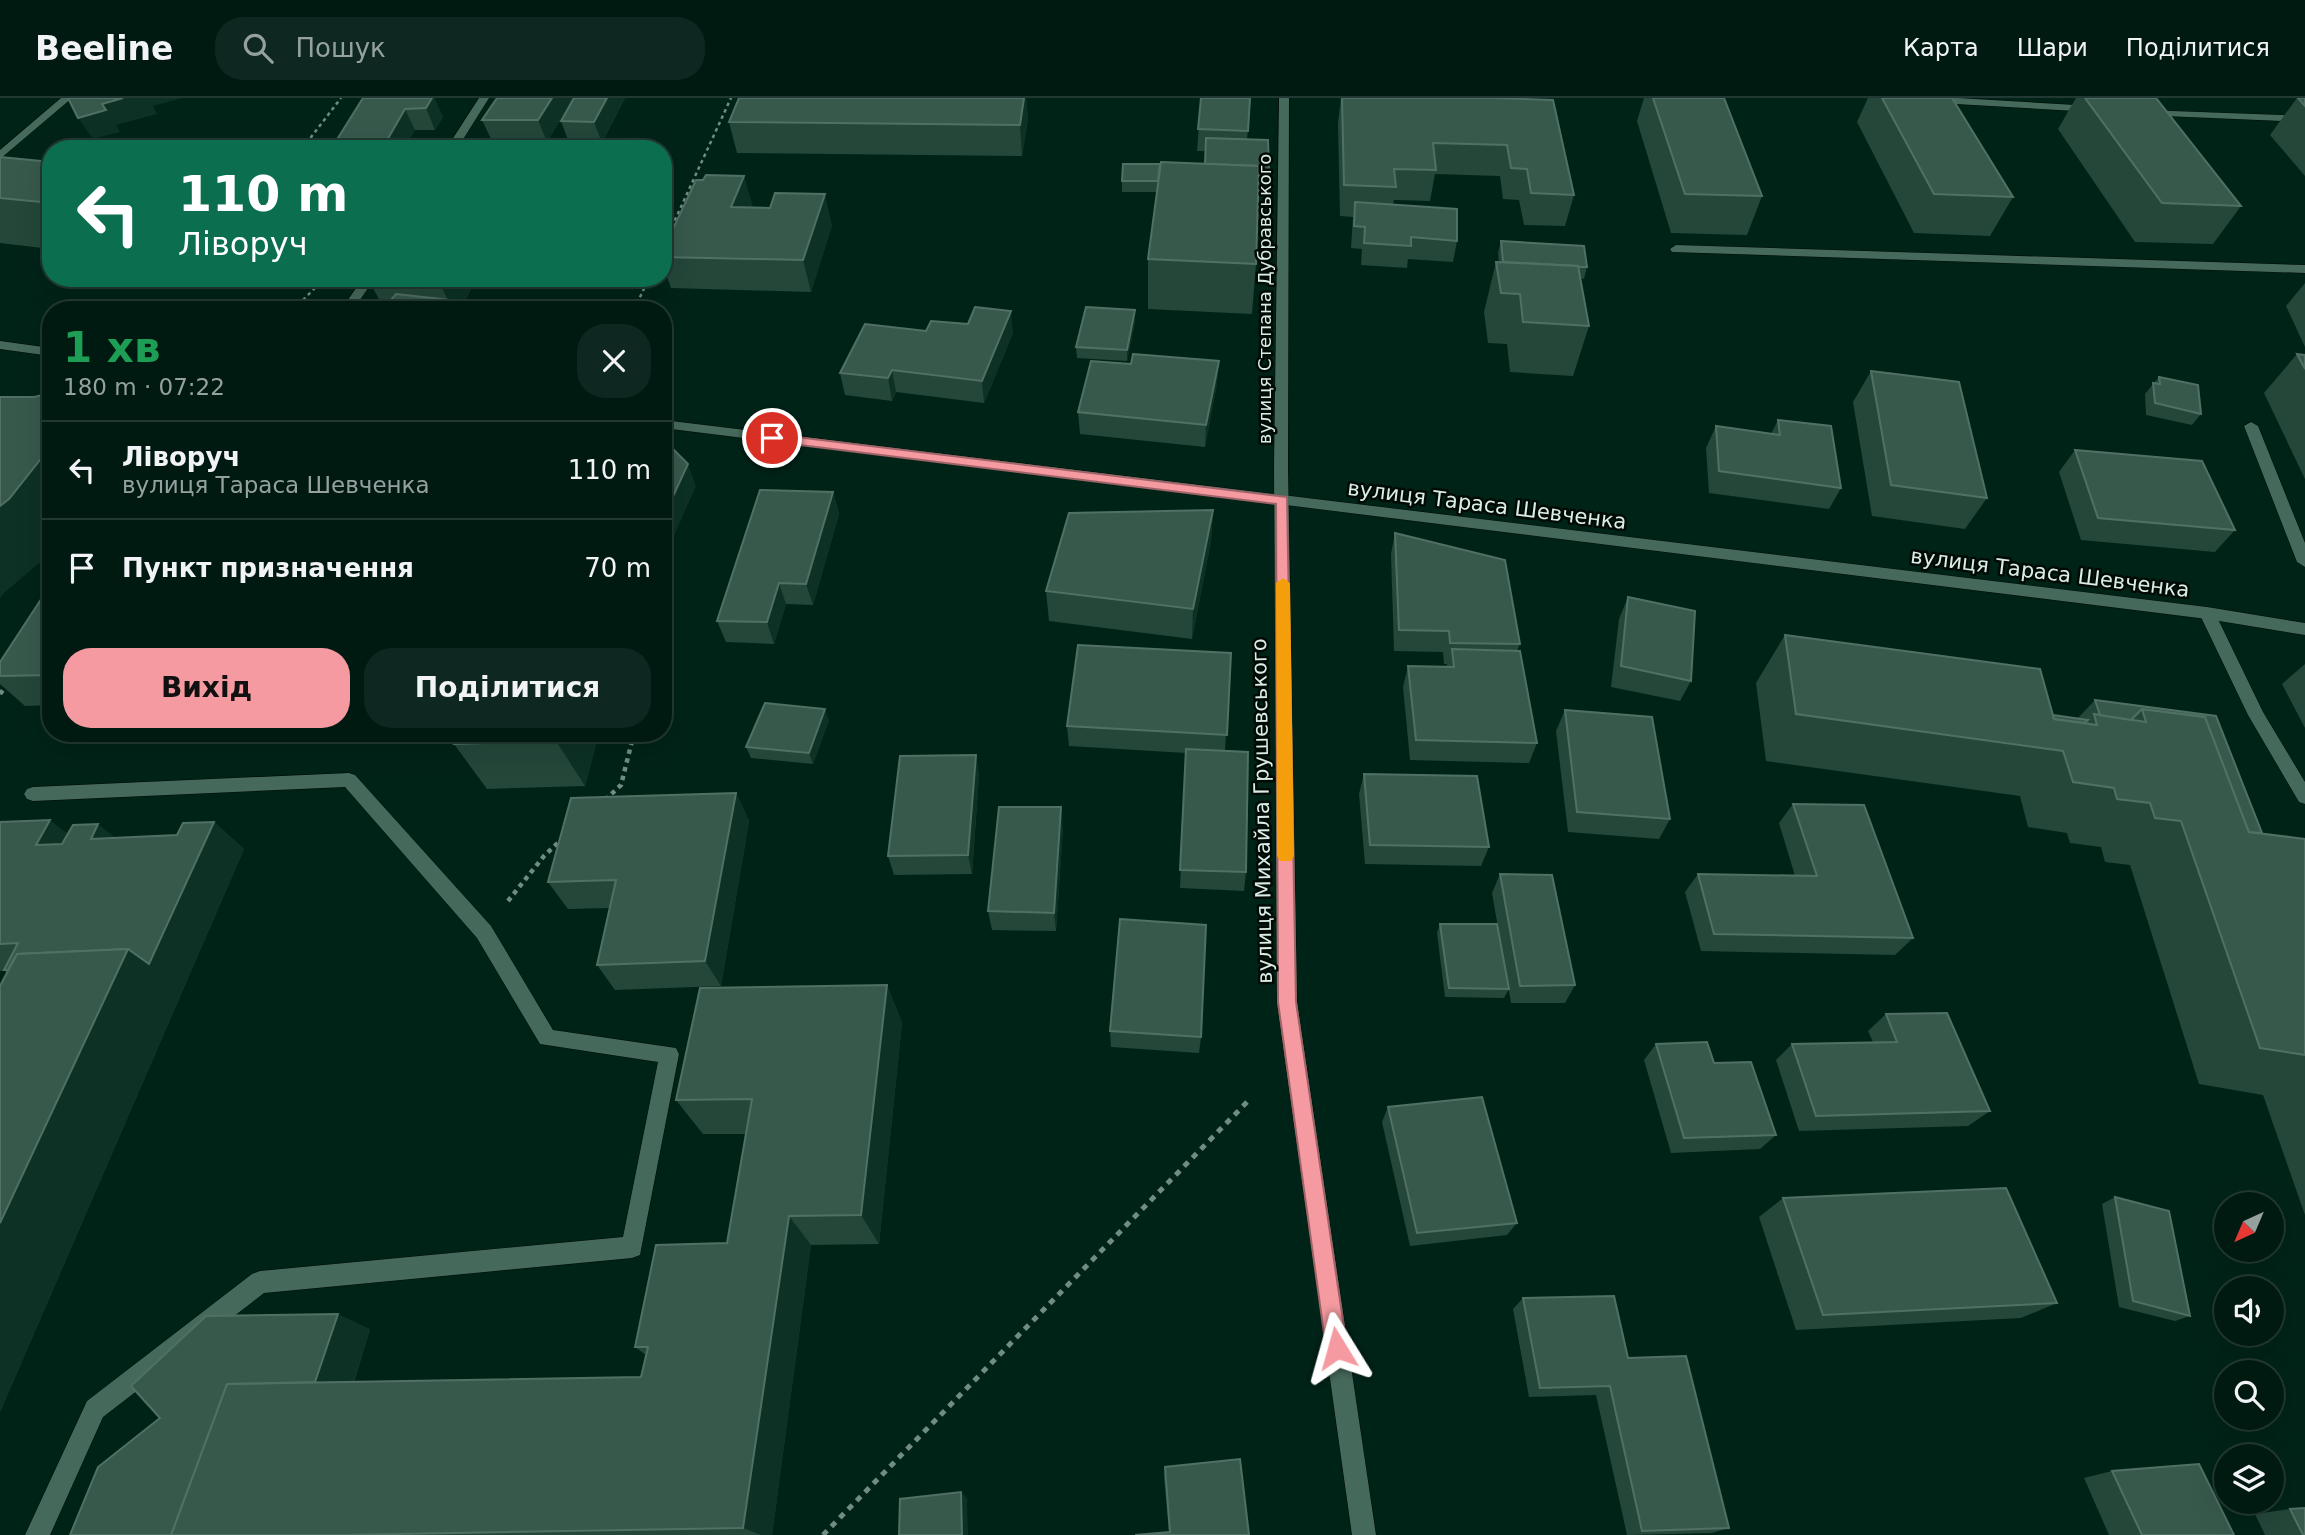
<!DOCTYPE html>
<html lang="uk">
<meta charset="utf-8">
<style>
body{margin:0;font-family:"DejaVu Sans",sans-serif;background:#0e2720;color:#f1f3f6;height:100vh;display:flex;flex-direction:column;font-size:26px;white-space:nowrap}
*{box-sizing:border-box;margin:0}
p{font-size:23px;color:#95a19f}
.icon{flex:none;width:38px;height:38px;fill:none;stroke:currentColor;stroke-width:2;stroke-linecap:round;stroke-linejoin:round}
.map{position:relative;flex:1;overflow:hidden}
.panel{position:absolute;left:42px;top:203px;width:630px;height:441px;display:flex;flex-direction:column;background:#001a12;border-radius:28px;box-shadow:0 7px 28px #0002,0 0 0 2px #223832}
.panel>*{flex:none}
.hud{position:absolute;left:42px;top:42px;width:630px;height:147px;border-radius:28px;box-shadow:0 7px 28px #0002,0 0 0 2px #223832;background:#0b6e4f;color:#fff;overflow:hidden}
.needle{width:46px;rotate:224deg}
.controls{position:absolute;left:2214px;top:1094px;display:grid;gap:14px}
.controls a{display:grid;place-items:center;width:70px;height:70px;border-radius:50%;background:#001a12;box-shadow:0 7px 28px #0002,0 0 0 2px #223832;font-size:35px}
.pin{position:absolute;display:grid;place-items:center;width:60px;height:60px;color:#fff;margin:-30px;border:4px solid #fff;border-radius:50%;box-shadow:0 2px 7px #0007}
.me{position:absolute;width:77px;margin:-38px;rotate:352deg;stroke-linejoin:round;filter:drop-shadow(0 0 5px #0008)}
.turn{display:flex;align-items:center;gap:24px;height:147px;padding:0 21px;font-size:32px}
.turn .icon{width:91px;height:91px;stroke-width:2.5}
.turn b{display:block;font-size:49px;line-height:60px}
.round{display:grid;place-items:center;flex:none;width:74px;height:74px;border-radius:28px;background:#0e2720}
.head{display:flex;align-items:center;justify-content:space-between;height:119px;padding:0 21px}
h1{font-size:42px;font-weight:700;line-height:52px;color:#1e9e55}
.cta{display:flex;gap:14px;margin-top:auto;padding:14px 21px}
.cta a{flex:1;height:80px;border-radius:28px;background:#f49aa0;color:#111;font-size:28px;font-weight:700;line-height:80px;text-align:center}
.cta a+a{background:#0e2720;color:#f1f3f6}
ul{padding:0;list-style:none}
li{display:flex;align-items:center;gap:21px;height:98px;padding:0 21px;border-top:2px solid #223832}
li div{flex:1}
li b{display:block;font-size:26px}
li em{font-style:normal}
header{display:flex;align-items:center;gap:42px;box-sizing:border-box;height:98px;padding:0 35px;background:#001a12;border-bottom:2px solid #223832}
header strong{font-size:33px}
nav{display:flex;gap:38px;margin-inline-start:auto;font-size:24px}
.search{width:490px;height:63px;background:#0e2720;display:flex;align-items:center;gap:18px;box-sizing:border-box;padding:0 24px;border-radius:28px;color:#95a19f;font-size:26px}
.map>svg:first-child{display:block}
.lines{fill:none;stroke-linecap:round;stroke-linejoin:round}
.service-casing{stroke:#000b05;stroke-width:1}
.minor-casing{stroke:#000b05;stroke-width:1}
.secondary-casing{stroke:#000b05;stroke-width:1}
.path-far2{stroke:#718d83;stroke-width:2.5;stroke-dasharray:3.5 3.5;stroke-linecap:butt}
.path-far1{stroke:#718d83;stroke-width:4.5;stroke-dasharray:4.5 4.5;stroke-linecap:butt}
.path{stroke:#718d83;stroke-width:5;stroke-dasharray:6 6;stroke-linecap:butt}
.service{fill:#45695a;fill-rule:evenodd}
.minor{fill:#45695a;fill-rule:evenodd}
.secondary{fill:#45695a;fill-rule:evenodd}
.wall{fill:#24473a}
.shaded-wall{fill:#0d3125}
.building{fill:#37594c;stroke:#517064;stroke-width:2}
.route{fill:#f49aa0;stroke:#9f6468;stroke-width:2}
.slow{fill:#f59e0b}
.labels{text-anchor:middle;stroke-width:5;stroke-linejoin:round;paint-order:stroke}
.far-street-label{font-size:18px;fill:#daeee5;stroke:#010a05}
.street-label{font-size:21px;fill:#daeee5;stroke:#010a05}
</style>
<header>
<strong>Beeline</strong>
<div class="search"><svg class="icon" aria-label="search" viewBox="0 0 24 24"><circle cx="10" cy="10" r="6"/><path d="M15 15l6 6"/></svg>Пошук</div>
<nav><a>Карта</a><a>Шари</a><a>Поділитися</a></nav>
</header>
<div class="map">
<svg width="2305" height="1437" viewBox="0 0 2305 1437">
<rect width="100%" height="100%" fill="#002318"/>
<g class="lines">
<defs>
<g id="service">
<polygon points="61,0 72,0 0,61 0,52"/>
<polygon points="479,0 489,0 457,51 446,51"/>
<polygon points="1676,147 2305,167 2305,175 1672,154 1670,151"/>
<polygon points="363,180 375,180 353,212 341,212"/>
<polygon points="2251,324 2258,328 2305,445 2305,469 2297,464 2244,328"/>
</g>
<g id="minor">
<polygon points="1279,0 1289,0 1288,369 1297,904 1376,1437 1352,1437 1277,904 1274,369"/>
<polygon points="1899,0 1958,0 2093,8 2098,11 2093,14 1904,3"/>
<polygon points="2145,12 2305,18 2305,24 2141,17 2140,15"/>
<polygon points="2207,509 2215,515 2263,614 2305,684 2305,706 2299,704 2248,617 2199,515"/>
<polygon points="349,675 355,677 491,828 553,932 676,950 679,956 640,1157 632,1160 264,1195 103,1319 50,1437 25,1437 87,1303 252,1176 260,1173 623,1139 658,964 540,946 477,840 345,689 33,703 27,701 24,696 27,691 33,689"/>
</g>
<g id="secondary">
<polygon points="0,243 51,250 51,258 0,251"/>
<polygon points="663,322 2207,509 2305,525 2305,537 2207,521 663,330"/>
</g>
</defs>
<use href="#service" class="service-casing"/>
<use href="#minor" class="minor-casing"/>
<use href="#secondary" class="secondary-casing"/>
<g class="path-far2">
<polyline points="302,51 341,0"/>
<polyline points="663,148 731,0"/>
<polyline points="293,212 317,188 317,180"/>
<polyline points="634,212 649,180"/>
</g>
<g class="path-far1">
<polyline points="0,596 8,585"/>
<polyline points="605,702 621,687 634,635"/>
<polyline points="508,803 544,758 562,741"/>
</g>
<polyline class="path" points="823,1437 1251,1000"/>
<use href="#service" class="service"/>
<use href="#minor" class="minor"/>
<use href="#secondary" class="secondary"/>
</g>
<g class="wall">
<polygon points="363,0 434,0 443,19 435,32 415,32"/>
<polygon points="573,0 547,44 492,43 482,22"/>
<polygon points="574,0 625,0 602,45 569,45 561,23"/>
<polygon points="739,0 1026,0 1028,21 1022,58 737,55 729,24"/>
<polygon points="1201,0 1251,0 1247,41 1269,73 1267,94 1258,94 1256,166 1252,216 1148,211 1148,161 1157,94 1122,94 1122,83 1205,66 1205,53 1197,53"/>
<polygon points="1341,0 1494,0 1574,97 1565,128 1524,127 1519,102 1503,101 1500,78 1435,76 1430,103 1394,102 1393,107 1457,143 1453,164 1408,161 1407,170 1361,167 1362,151 1351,150 1353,119 1340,118 1338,25"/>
<polygon points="1644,0 1724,0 1762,98 1747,137 1671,135 1637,23"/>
<polygon points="1868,0 1952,0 2013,99 1990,138 1914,135 1857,24"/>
<polygon points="2076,0 2085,0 2241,108 2213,146 2135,144 2058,31"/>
<polygon points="2297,0 2305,0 2305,78 2270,37"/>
<polygon points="744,78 752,110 832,127 811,194 671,190 663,168 663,152 703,82"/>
<polygon points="0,100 51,105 51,151 0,145"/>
<polygon points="1501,143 1587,169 1584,181 1580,180 1589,228 1573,278 1510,274 1507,246 1488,245 1484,214 1496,164 1499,164 1498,155"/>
<polygon points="477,180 464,204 486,206 488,212 382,212 384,210 370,185"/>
<polygon points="2305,185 2305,249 2286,208"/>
<polygon points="1135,224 1127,263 1077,260 1076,249"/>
<polygon points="926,233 1013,235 984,305 896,294 892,303 845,297 840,275"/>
<polygon points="2297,256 2305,257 2305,381 2264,295"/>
<polygon points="1131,266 1217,285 1205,349 1080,336 1078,314"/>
<polygon points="1871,273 1987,400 1965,431 1872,418 1853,304"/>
<polygon points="2159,279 2201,316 2192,327 2146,317 2145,296"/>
<polygon points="1778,322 1841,390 1829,411 1709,395 1706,350 1716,328 1771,336"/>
<polygon points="2075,352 2235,432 2215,454 2081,442 2059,374"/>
<polygon points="833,394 839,416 813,507 786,506 774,546 726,544 717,523"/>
<polygon points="1213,412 1211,443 1192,541 1049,523 1046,493"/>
<polygon points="1395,435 1520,546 1517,553 1537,645 1529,665 1410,662 1403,589 1408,568 1446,569 1447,566 1444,566 1443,554 1394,553 1391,456"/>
<polygon points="51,486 51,607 25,608 0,586 0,564"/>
<polygon points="1628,499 1691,583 1680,603 1611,589 1619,521"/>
<polygon points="1785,537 2053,617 2078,620 2095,602 2216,618 2262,735 2305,741 2305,1117 2263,997 2199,986 2130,767 2105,764 2101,749 2070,745 2067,735 2028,729 2020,698 1766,663 1756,585"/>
<polygon points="1231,555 1225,653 1246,774 1244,793 1180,790 1186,655 1069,648 1067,628"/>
<polygon points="2305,566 2305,630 2282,586"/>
<polygon points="1565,612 1670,721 1659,741 1568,734 1556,633"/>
<polygon points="829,622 813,666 751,660 746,649"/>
<polygon points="599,635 585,688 487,691 454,646"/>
<polygon points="976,657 979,677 972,776 894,777 888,758"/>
<polygon points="1364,676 1489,749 1481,768 1365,766 1359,696"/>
<polygon points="736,695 749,723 721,888 615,892 597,867 610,810 568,811 548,784"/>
<polygon points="1793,706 1913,840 1895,857 1701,853 1685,794 1698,776 1795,778 1779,725"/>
<polygon points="0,724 68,735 115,740 177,737 214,724 244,751 0,1314 0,888 7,874 5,873 0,873"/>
<polygon points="1063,729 1056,833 992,832 988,813"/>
<polygon points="1500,776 1575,887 1565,905 1511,905 1492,795"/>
<polygon points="1440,826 1509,891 1504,900 1445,899 1437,835"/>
<polygon points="887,887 902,925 879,1146 811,1147 772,1437 70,1437 370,1231 354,1284 641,1279 646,1257 635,1249 727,1145 746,1036 703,1036 676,1002"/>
<polygon points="1886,916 1990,1013 1968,1028 1799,1033 1776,962 1792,946 1873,944 1868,933"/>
<polygon points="1110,933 1201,939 1199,955 1111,949"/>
<polygon points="1656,946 1714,965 1776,1037 1760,1051 1671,1055 1644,962"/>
<polygon points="1388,1009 1517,1125 1507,1137 1410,1148 1382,1024"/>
<polygon points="2115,1099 2190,1218 2175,1223 2119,1209 2102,1106"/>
<polygon points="1783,1100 2057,1205 2021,1220 1796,1232 1759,1119"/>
<polygon points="1523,1200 1628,1260 1729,1430 1712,1435 1627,1437 1596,1297 1529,1299 1513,1211"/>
<polygon points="1165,1369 1249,1437 1169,1434 1164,1379"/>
<polygon points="2112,1373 2234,1437 2109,1437 2084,1380"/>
<polygon points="2290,1411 2305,1437 2265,1437 2255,1416"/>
</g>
<g class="shaded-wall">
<polygon points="123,0 182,0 153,8 157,16 116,27 120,34 93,41 78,20 102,6"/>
<polygon points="432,0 434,0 443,19 435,32 426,10"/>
<polygon points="552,0 573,0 547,44 538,22"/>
<polygon points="607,0 625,0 602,45 594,24"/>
<polygon points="1024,0 1026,0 1028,21 1022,58 1020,27"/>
<polygon points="405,11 415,32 405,51 382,51"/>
<polygon points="744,78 753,109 740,140 731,109"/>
<polygon points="825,96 832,127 811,194 803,162"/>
<polygon points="443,180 477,180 459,212 453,212 440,186"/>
<polygon points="486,206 488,212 481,212"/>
<polygon points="1135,212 1135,224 1127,263 1127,252"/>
<polygon points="1011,213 1013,235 984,305 982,283"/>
<polygon points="1219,263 1217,285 1205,349 1206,327"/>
<polygon points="892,272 896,294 892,303 888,280"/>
<polygon points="51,348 51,455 5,494 0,500 0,408"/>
<polygon points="688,366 696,388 663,463 663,420"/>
<polygon points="833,394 839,416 813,507 806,486"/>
<polygon points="1213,412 1211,443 1192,541 1193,511"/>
<polygon points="779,485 786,506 774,546 767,524"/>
<polygon points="825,611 829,622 813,666 809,655"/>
<polygon points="558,635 599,635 585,688 556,643"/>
<polygon points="976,657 979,677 972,776 968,757"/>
<polygon points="736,695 749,723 721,888 705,863"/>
<polygon points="1061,709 1063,729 1056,833 1054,815"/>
<polygon points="50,722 85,749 36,747"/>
<polygon points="214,724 244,751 0,1314 0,1125 128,851"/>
<polygon points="98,726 132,753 91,741"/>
<polygon points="887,887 902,925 879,1146 861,1117"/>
<polygon points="789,1118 811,1147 772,1437 761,1437 743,1430"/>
<polygon points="338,1216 370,1231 347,1305 313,1292"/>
<polygon points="961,1394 967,1400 968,1437 962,1437"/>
</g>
<g class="building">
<polygon points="68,0 123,0 102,6 106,12 78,20"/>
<polygon points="363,0 432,0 426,10 405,11 382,51 331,51"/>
<polygon points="497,0 552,0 538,22 482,22"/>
<polygon points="574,0 607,0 594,24 561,23"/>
<polygon points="739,0 1024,0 1020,27 729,24"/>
<polygon points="1201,0 1250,0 1248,33 1198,31"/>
<polygon points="1342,0 1494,0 1553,2 1574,97 1531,95 1527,71 1511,70 1507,47 1433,45 1436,72 1394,71 1396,89 1344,87"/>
<polygon points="1653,0 1724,0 1762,98 1685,96"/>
<polygon points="1882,0 1952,0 2013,99 1934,96"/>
<polygon points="2085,0 2156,0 2241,108 2162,105"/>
<polygon points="2298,0 2305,0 2305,8"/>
<polygon points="1206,40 1268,42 1269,73 1259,72 1259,68 1205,66"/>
<polygon points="464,44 526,45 522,51 459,51"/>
<polygon points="0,59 51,64 51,105 0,100"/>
<polygon points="1161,64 1259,68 1256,166 1148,161"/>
<polygon points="1123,66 1160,66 1158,83 1122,83"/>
<polygon points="706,77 744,78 731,109 770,110 775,95 825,96 803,162 663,159 663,152 696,82 703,82"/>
<polygon points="1355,104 1457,111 1457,143 1411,139 1411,148 1364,145 1365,129 1354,128"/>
<polygon points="1501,143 1584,148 1587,169 1578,169 1578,168 1503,164"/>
<polygon points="1496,164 1578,168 1589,228 1523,224 1520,196 1501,195"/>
<polygon points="373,180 443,180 440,186 370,185"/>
<polygon points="396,196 486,206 481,212 382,212"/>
<polygon points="975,209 1011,213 982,283 892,272 888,280 840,275 865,226 926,233 931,223 968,226"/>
<polygon points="1086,209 1135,212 1127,252 1076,249"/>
<polygon points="1133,256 1219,263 1206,327 1078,314 1091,263 1131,266"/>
<polygon points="2297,256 2305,257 2305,271"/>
<polygon points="1871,273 1959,284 1987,400 1891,387"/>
<polygon points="2159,279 2198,287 2201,316 2155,305 2153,285 2160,286"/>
<polygon points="51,295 51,348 9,401 0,408 0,299 34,299"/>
<polygon points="1778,322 1831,328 1841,390 1719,373 1716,328 1780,337"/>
<polygon points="664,342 688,366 663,420 663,344"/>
<polygon points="2075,352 2202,363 2235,432 2098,420"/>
<polygon points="760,392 833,394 806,486 779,485 767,524 717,523"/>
<polygon points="1213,412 1193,511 1046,493 1069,415"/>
<polygon points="1395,435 1505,462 1520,546 1450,545 1449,533 1399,532"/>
<polygon points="51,486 51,577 0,578 0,564"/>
<polygon points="1628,499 1695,513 1691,583 1621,568"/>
<polygon points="1785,537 2040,571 2054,621 2097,627 2094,616 2146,624 2142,611 2205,619 2249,734 2305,741 2305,957 2260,950 2181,723 2155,720 2150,705 2117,701 2114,690 2073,684 2063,653 1796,616"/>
<polygon points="1078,547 1231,555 1227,637 1067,628"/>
<polygon points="1452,551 1520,553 1537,645 1416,642 1408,568 1454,569"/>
<polygon points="2095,602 2216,618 2262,735 2249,734 2205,619 2142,611 2131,622 2100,617"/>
<polygon points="765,605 825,611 809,655 746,649"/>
<polygon points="1565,612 1652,619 1670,721 1577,714"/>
<polygon points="2053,617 2088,622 2085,625 2054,621"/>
<polygon points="458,635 558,635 556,643 454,646"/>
<polygon points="1186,651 1248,654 1246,774 1180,772"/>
<polygon points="976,657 968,757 888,758 900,658"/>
<polygon points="1364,676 1477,678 1489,749 1370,747"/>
<polygon points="736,695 705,863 597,867 616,782 548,784 571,700"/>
<polygon points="1793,706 1864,707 1913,840 1714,836 1698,776 1817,778"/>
<polygon points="999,709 1061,709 1054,815 988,813"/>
<polygon points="50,722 36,747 62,746 73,727 98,726 91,741 177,737 183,725 214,724 149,866 128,851 17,856 8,872 4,872 18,845 0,846 0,724"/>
<polygon points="1500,776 1552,777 1575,887 1520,888"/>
<polygon points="1120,821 1206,827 1201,939 1110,933"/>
<polygon points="1440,826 1497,826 1509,891 1449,890"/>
<polygon points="128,851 0,1125 0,888 17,856"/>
<polygon points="887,887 861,1117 789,1118 743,1430 343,1437 171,1437 227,1286 641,1279 648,1249 635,1249 656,1147 727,1145 752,1001 676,1002 700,890"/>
<polygon points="1947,915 1990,1013 1816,1018 1792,946 1897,944 1886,916"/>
<polygon points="1707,944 1714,965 1751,964 1776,1037 1684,1040 1656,946"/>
<polygon points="1482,999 1517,1125 1417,1135 1388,1009"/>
<polygon points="2006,1090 2057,1205 1823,1217 1783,1100"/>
<polygon points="2115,1099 2169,1113 2190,1218 2133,1203"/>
<polygon points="1614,1198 1628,1260 1686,1258 1729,1430 1642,1433 1610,1288 1540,1290 1523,1200"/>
<polygon points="338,1216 315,1284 227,1286 171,1437 70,1437 98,1369 160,1320 131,1288 206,1218"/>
<polygon points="1240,1361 1249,1437 1135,1437 1170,1434 1165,1369"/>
<polygon points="2199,1366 2234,1437 2142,1437 2112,1373"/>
<polygon points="961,1394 962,1437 899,1437 900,1401"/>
<polygon points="2305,1410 2305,1437 2303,1437 2290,1411"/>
</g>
<polygon class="route" points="772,336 1287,399 1296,904 1347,1250 1344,1258 1337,1261 1329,1258 1326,1250 1278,904 1276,406 768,343 766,340"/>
<polygon class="slow" points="1283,480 1290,485 1294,758 1291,763 1280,763 1277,758 1276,485"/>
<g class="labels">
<g class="far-street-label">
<text transform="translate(1265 201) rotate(-90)" y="6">вулиця Степана Дубравського</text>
</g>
<g class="street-label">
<text transform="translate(1487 407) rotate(7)" y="7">вулиця Тараса Шевченка</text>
<text transform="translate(2050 475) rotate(7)" y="7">вулиця Тараса Шевченка</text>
<text transform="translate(1262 713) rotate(-91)" y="7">вулиця Михайла Грушевського</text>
</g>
</g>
</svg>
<div class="controls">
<a><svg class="needle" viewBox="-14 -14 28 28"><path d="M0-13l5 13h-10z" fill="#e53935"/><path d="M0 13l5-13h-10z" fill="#95a19f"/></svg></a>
<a><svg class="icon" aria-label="sound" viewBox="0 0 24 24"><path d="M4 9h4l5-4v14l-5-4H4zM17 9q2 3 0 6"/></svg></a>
<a><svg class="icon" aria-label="search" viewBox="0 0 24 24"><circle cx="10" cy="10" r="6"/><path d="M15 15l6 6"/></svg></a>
<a><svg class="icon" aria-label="layers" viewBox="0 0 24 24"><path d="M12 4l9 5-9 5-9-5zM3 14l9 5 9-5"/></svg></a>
</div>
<div class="pin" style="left:772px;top:340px;background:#d93025"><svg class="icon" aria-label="arrive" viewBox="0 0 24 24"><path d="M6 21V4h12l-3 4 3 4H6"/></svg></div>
<svg class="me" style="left:1337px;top:1250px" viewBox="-20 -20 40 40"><path d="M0-17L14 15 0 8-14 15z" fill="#f49aa0" stroke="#fff" stroke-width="4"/></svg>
<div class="hud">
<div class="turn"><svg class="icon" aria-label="left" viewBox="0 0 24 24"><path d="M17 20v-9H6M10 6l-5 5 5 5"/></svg><div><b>110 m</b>Ліворуч</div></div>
</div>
<section class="panel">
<div class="head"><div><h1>1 хв</h1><p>180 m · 07:22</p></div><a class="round"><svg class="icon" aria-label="close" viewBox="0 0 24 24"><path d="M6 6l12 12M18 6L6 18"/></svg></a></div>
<ul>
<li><svg class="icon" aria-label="left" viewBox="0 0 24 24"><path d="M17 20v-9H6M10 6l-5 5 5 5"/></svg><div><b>Ліворуч</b><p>вулиця Тараса Шевченка</p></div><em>110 m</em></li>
<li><svg class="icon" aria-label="arrive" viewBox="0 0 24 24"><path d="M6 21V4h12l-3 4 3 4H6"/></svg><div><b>Пункт призначення</b></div><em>70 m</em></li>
</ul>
<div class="cta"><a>Вихід</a><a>Поділитися</a></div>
</section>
</div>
